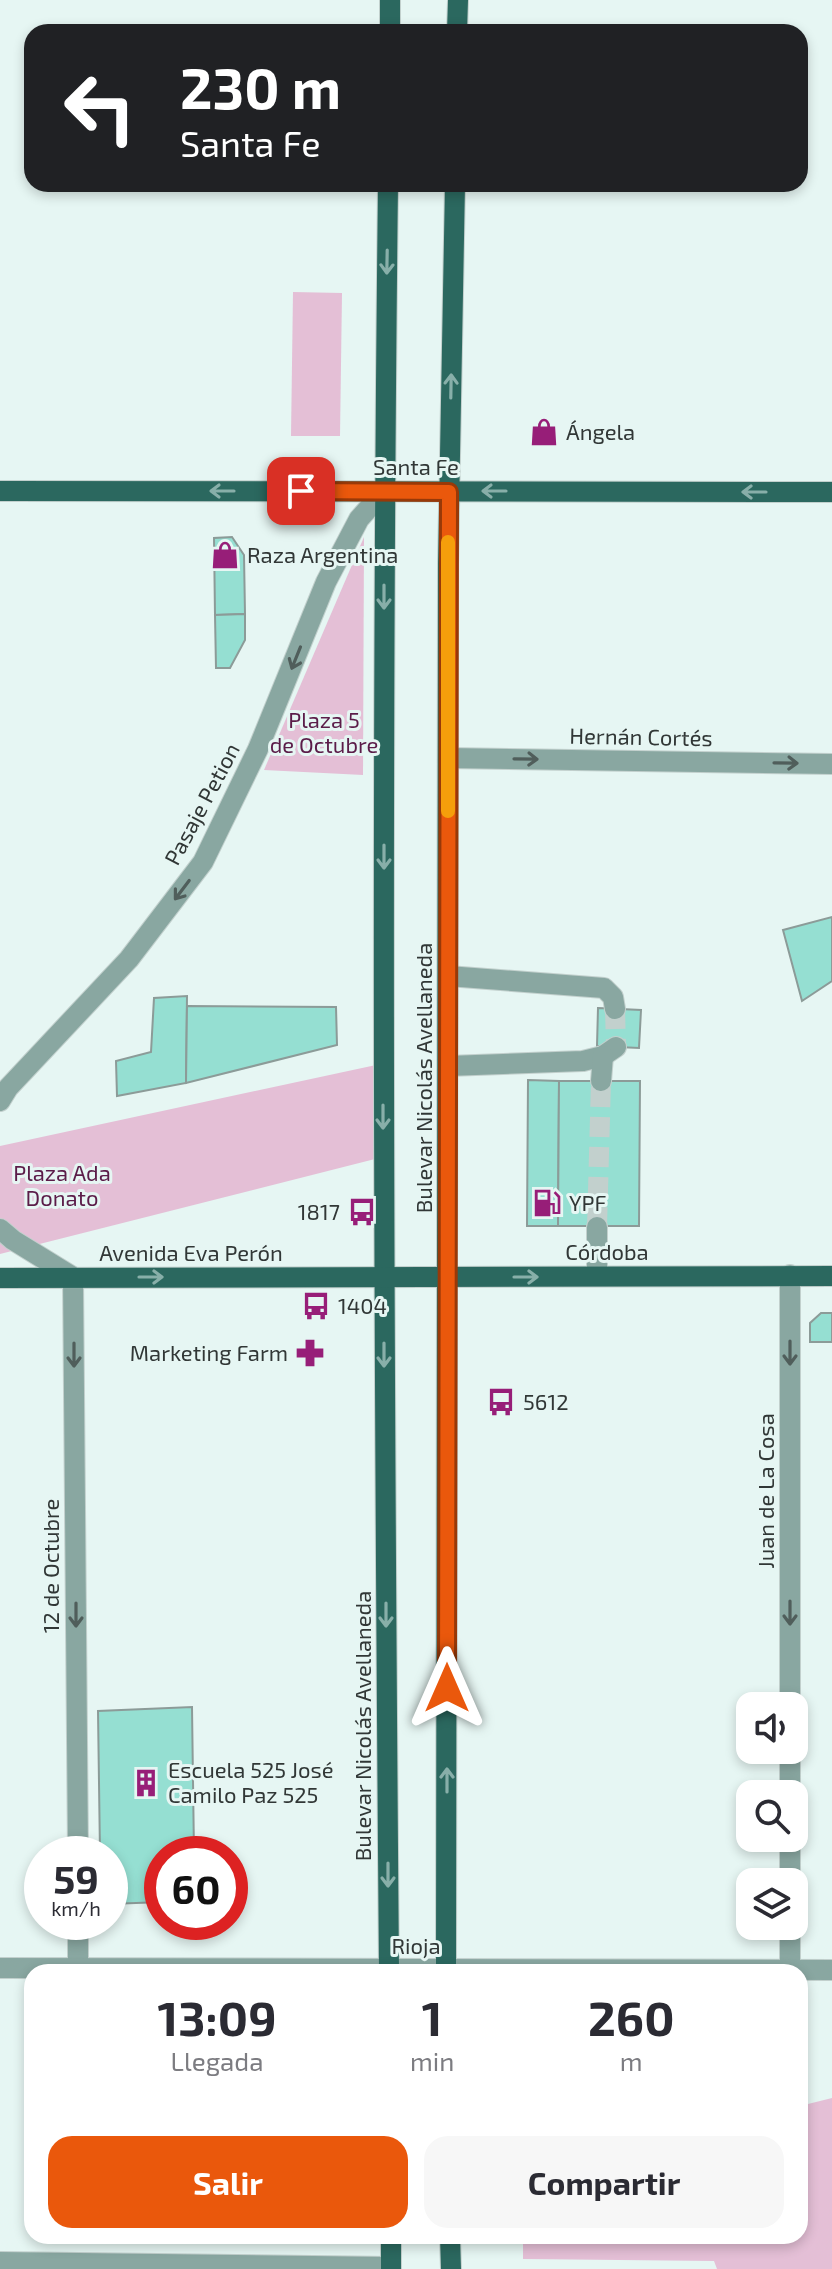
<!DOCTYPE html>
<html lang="es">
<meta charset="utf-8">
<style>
body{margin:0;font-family:"Exo 2",sans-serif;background:#f7f7f7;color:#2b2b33;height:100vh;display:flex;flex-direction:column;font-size:30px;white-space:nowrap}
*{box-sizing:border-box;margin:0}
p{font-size:26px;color:#7c7c81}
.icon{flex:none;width:44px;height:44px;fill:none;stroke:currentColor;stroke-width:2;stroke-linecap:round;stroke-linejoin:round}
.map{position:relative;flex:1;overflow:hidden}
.side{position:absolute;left:24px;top:1964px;width:784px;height:280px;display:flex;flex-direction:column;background:#fff;border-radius:24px;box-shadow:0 4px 12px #0003}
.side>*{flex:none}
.top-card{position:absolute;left:24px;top:24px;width:784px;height:168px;border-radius:24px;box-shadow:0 4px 12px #0003;background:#202124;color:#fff;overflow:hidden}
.buttons{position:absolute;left:736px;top:1692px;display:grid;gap:16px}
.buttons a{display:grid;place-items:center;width:72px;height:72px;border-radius:16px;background:#fff;box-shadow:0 4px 12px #0003;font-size:40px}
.speed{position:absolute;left:24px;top:1836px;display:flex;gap:16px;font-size:40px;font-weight:700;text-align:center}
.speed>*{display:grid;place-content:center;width:104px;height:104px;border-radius:50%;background:#fff;box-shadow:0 4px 12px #0003;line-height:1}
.speed small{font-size:20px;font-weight:400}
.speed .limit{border:12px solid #d22;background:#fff;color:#111}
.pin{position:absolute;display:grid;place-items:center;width:68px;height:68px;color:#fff;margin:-34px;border-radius:16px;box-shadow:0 4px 12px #0006}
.me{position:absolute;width:88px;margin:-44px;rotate:0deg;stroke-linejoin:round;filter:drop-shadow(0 0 6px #0008)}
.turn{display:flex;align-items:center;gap:28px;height:168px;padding:0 24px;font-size:36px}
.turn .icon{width:104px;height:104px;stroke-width:2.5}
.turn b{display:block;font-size:56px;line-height:68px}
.eta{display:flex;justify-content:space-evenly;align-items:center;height:136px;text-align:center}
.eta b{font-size:48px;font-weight:700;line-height:56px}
.action{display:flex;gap:16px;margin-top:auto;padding:16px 24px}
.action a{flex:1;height:92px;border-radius:24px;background:#ea580c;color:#fff;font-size:32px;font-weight:700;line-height:92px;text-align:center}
.action a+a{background:#f7f7f7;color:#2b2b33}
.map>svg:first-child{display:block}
.green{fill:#e4bfd6}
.building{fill:#95dfd2;stroke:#8c9b98;stroke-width:2}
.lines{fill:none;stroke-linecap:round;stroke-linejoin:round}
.minor-tunnel{stroke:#c2d0cd;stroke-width:20;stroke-dasharray:20 10;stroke-linecap:butt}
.minor-casing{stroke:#c2d0cd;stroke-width:22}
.major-casing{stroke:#c2d0cd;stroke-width:22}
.minor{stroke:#89a7a1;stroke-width:20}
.major{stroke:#2b685f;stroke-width:20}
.oneway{stroke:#88afa9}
.oneway2{stroke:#505e5b}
.route-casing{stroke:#983908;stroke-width:20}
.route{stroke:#ea580c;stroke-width:14}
.slow{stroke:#f59e0b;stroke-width:14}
.labels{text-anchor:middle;stroke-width:6;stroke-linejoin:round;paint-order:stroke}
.poi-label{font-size:22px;fill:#313736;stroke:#e6f6f3;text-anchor:start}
.street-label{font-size:22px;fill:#313736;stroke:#e6f6f3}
.park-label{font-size:22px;fill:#5b1c49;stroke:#e6f6f3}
</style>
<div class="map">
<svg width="832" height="2269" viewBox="0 0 832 2269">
<rect width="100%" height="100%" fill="#e6f6f3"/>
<g class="green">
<polygon points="293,292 342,293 340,436 291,436"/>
<polygon points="364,537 363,775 264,770"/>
<polygon points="376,1065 375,1159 0,1254 0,1146"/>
<polygon points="832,2098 832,2269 717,2269 714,2261 523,2259 523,2236 800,2236 800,2106"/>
</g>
<g class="building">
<polygon points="232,537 244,555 245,614 215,615 214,538"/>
<polygon points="245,614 245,640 230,668 216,668 215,615"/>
<polygon points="832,917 832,981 802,1001 783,930"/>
<polygon points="187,996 186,1083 117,1096 116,1061 151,1052 154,998"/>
<polygon points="187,1006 336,1007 337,1045 186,1083"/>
<polygon points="598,1008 641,1010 639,1048 597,1046"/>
<polygon points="528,1080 559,1081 558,1226 527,1226"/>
<polygon points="559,1081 640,1081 639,1226 558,1226"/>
<polygon points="821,1313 832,1313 832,1342 810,1342 810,1323"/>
<polygon points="192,1707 194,1854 162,1854 162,1902 110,1904 110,1854 100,1854 98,1711"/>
</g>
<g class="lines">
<g class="minor-tunnel">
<polyline points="615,1009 616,1047"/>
<polyline points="597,1227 601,1081"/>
</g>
<defs>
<g id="minor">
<polyline points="448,758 832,764"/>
<polyline points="448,976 604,988 613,997 615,1009"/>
<polyline points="448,1066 583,1061 603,1056 616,1047"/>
<polyline points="601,1081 603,1056"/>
<polyline points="0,1101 8,1088 129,959 203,862 258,749 326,582 359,519 384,491"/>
<polyline points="0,1229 13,1240 73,1277 78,1854"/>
<polyline points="597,1276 597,1227"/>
<polyline points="790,1706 790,1275"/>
<polyline points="790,1794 790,1750"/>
<polyline points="790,1882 790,1838"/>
<polyline points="78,1922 78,1968"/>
<polyline points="790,1926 790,1970"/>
<polyline points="0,1968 832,1970"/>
<polyline points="0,2262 391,2267"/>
</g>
<g id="major">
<polyline points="390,32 390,0"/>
<polyline points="457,32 458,0"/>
<path d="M388 184C381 780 384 1376 389 1972"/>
<polyline points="0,491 832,492"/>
<polyline points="0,1278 832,1276"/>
<polyline points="446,1972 448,564 455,184"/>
<polyline points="391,2236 391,2269"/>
<polyline points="450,2236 451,2269"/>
</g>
</defs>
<use href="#minor" class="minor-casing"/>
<use href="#major" class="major-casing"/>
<use href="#minor" class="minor"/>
<use href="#major" class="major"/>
</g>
<defs><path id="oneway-shaft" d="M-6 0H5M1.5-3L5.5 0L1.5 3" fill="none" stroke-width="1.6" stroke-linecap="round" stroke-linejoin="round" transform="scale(2)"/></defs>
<g class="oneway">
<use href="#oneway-shaft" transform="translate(387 262) rotate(91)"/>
<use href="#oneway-shaft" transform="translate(451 386) rotate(-89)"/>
<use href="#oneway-shaft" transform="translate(222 491) rotate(180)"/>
<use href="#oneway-shaft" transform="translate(494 491) rotate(180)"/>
<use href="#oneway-shaft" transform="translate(754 492) rotate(-180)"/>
<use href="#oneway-shaft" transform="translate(384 597) rotate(90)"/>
<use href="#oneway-shaft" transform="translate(384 857) rotate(90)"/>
<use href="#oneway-shaft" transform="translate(383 1117) rotate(90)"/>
<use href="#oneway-shaft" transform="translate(151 1277)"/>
<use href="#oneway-shaft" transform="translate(526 1277)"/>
<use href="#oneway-shaft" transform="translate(384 1355) rotate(90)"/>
<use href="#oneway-shaft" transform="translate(386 1615) rotate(90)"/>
<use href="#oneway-shaft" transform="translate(447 1780) rotate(-90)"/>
<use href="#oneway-shaft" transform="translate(388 1875) rotate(90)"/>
</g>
<g class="oneway2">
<use href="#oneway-shaft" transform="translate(296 658) rotate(112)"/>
<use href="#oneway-shaft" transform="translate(526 759) rotate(1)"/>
<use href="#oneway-shaft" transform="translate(786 763) rotate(1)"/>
<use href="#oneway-shaft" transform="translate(182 890) rotate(127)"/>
<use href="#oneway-shaft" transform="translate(790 1353) rotate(90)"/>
<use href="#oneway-shaft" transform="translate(74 1355) rotate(90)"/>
<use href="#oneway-shaft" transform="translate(790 1613) rotate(90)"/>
<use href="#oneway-shaft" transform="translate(76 1615) rotate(90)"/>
</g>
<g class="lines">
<defs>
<polyline id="route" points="301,491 449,492 447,1688"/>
</defs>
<use href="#route" class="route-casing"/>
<use href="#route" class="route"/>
<polyline class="slow" points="448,542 448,811"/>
</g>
<defs>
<symbol id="shop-bare" viewBox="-9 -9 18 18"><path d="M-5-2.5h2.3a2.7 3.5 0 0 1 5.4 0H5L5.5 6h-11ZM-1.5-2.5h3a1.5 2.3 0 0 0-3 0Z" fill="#971e78" stroke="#e6f6f3" stroke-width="2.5" paint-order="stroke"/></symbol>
<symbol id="fuel-bare" viewBox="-9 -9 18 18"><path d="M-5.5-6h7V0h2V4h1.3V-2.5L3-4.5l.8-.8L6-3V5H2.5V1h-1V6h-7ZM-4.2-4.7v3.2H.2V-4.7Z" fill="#971e78" stroke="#e6f6f3" stroke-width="2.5" paint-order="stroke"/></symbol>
<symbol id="bus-bare" viewBox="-9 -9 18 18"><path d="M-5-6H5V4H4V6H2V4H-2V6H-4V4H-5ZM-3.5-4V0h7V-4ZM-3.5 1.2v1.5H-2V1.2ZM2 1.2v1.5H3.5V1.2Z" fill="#971e78" stroke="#e6f6f3" stroke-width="2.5" paint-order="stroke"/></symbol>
<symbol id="pharmacy-bare" viewBox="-9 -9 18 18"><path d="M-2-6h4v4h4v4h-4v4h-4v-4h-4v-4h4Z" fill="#971e78" stroke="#e6f6f3" stroke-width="2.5" paint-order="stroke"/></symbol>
<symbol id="building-bare" viewBox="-9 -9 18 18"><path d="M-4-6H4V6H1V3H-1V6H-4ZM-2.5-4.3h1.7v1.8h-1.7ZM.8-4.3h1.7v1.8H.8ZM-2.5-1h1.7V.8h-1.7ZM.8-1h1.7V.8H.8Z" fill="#971e78" stroke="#e6f6f3" stroke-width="2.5" paint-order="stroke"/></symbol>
</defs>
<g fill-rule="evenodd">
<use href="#shop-bare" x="524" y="412" width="40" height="40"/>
<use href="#shop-bare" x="205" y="535" width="40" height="40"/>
<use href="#fuel-bare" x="527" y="1183" width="40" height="40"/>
<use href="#bus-bare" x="342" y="1192" width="40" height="40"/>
<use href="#bus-bare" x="296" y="1286" width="40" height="40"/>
<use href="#pharmacy-bare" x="290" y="1333" width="40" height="40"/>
<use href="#bus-bare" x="481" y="1382" width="40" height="40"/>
<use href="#building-bare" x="126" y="1763" width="40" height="40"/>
</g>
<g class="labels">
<g class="poi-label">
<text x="566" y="440">Ángela</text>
<text x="247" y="563">Raza Argentina</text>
<text x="569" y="1211">YPF</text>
<text x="340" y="1220" text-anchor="end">1817</text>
<text x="338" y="1314">1404</text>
<text x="288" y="1361" text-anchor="end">Marketing Farm</text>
<text x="523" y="1410">5612</text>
<text x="168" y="1778">Escuela 525 José<tspan x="168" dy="25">Camilo Paz 525</tspan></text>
</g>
<g class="street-label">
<text x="416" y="475">Santa Fe</text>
<text transform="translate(641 737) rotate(1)" y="8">Hernán Cortés</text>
<text transform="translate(202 804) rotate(-62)" y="8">Pasaje Petion</text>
<text transform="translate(424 1078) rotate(-90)" y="8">Bulevar Nicolás Avellaneda</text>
<text x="607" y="1260">Córdoba</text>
<text x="191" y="1261">Avenida Eva Perón</text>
<text transform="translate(766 1491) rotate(-90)" y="8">Juan de La Cosa</text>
<text transform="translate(51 1566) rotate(-90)" y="8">12 de Octubre</text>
<text transform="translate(363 1726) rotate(-90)" y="8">Bulevar Nicolás Avellaneda</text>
<text x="416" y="1954">Rioja</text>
</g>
<g class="park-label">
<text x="324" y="728">Plaza 5<tspan x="324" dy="25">de Octubre</tspan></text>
<text x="62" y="1181">Plaza Ada<tspan x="62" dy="25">Donato</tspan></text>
</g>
</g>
</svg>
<div class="buttons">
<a><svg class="icon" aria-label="sound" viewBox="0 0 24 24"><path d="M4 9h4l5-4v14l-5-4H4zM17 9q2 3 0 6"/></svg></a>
<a><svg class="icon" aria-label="search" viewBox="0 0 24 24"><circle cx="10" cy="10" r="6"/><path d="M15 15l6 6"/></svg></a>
<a><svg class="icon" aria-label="layers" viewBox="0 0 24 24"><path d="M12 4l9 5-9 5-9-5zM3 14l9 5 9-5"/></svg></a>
</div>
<div class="speed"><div>59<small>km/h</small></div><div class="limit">60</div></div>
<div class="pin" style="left:301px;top:491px;background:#d93025"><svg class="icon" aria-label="arrive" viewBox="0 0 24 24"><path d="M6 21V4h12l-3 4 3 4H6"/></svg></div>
<svg class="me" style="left:447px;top:1688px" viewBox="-20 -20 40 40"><path d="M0-17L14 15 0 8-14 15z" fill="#ea580c" stroke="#fff" stroke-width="4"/></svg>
<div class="top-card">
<div class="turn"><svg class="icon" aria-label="left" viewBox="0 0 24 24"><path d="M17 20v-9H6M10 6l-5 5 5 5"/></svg><div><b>230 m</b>Santa Fe</div></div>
</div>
<section class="side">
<div class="eta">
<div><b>13:09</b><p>Llegada</p></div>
<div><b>1</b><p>min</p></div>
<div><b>260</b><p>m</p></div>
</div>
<div class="action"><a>Salir</a><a>Compartir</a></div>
</section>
</div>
